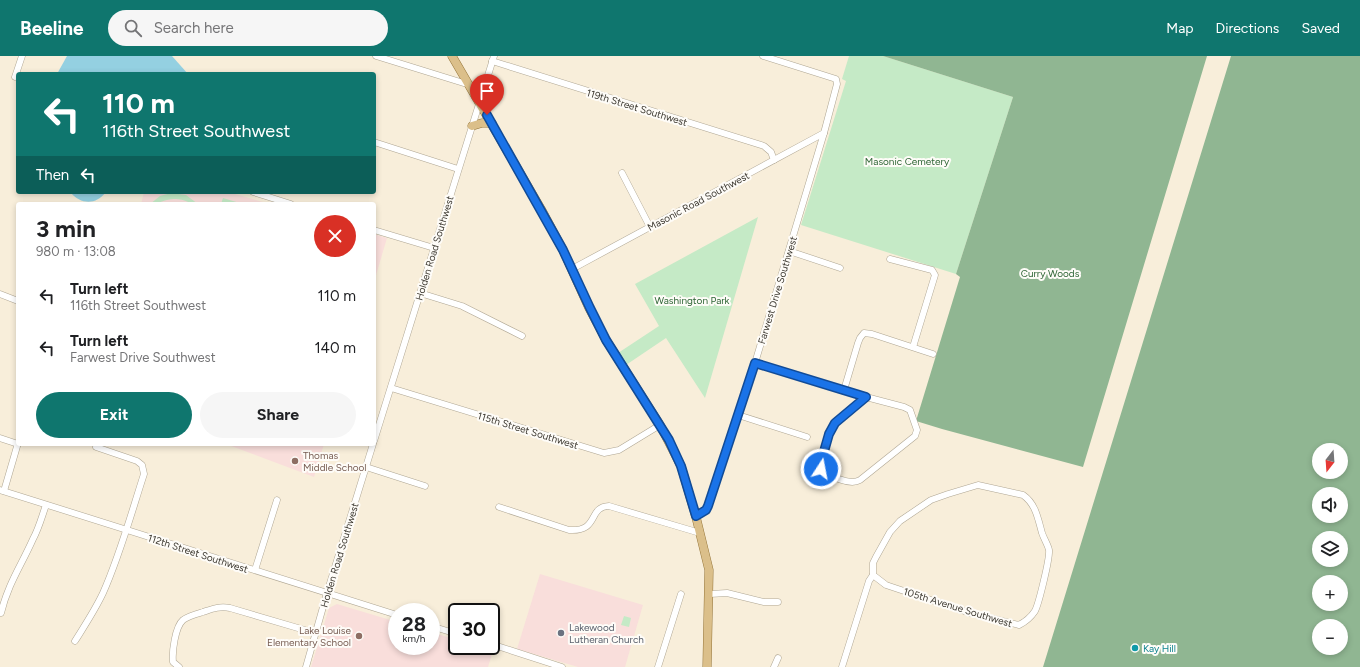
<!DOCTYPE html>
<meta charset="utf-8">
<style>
body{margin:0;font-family:Figtree,sans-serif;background:#f6f6f6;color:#202124;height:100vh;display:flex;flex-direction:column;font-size:15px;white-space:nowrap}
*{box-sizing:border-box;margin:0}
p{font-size:13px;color:#757577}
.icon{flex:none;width:22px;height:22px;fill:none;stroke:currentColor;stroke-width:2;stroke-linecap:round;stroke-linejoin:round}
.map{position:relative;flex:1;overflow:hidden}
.details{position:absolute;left:16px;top:146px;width:360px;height:244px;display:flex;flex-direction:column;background:#fff;border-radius:4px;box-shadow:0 2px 6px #0003}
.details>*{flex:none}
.hud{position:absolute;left:16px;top:16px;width:360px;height:122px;border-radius:4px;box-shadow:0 2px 6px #0003;background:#0f766e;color:#fff;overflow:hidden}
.needle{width:26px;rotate:197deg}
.controls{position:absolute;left:1312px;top:387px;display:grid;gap:8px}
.controls a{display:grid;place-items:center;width:36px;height:36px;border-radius:50%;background:#fff;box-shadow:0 2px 6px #0003;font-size:20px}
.speed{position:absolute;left:388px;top:547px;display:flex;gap:8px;font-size:20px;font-weight:700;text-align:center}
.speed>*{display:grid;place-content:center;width:52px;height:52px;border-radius:50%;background:#fff;box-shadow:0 2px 6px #0003;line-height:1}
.speed small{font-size:10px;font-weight:400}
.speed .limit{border:2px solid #111;border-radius:6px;background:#fff;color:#111}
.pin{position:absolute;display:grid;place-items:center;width:34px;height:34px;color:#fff;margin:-41px -17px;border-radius:50% 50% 50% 0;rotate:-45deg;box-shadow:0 0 4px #0007}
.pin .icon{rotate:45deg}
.me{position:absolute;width:44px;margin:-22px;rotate:11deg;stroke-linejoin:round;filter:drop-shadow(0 0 3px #0008)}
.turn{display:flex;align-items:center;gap:14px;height:84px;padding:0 20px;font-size:18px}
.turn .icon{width:52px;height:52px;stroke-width:2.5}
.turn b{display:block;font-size:28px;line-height:34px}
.then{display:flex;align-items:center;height:38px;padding:0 20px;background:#0003;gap:8px;font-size:15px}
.round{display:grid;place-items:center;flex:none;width:42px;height:42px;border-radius:21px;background:#f6f6f6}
.summary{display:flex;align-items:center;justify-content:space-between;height:68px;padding:0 20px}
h1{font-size:24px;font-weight:700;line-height:30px}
.action{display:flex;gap:8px;margin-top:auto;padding:8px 20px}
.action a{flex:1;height:46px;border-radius:24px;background:#0f766e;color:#fff;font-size:16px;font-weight:700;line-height:46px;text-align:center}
.action a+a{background:#f6f6f6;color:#202124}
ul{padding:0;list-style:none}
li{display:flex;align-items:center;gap:12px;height:52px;padding:0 20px}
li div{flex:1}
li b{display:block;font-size:15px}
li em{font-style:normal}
header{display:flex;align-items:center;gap:24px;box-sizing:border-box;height:56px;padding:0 20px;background:#0f766e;color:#fff}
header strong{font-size:19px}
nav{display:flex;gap:22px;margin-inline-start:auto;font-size:14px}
.search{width:280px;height:36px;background:#f6f6f6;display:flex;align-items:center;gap:10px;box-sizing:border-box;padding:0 14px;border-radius:22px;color:#757577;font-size:15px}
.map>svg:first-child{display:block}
.education{fill:#f9dedb}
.green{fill:#c5eac6}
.forest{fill:#90b692;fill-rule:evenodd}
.water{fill:#94d0e1}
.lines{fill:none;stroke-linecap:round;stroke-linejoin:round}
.minor-casing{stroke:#afa693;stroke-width:7}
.major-casing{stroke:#947438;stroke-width:9}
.minor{stroke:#fff;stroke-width:6}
.major{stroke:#dbbf8a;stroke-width:8}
.route-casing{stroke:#114b97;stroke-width:10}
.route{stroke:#1a73e8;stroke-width:7}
.education-dot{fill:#8d6e63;stroke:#fefcf8;stroke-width:1.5}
.worship-dot{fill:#6b7280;stroke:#fefcf8;stroke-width:1.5}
.culture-dot{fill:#0f9aa8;stroke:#fefcf8;stroke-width:1.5}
.labels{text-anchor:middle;stroke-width:4;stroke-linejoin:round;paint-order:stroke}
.street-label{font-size:10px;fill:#3c3830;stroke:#fefcf8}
.park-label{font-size:10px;fill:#2e6535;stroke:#fefcf8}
.education-label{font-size:10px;fill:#785e54;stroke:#fefcf8;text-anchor:start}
.worship-label{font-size:10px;fill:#5b616d;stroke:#fefcf8;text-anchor:start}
.culture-label{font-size:10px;fill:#0d838f;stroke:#fefcf8;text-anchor:start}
</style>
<header>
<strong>Beeline</strong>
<div class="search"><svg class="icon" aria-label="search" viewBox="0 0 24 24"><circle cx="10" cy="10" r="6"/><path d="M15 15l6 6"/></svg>Search here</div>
<nav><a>Map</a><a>Directions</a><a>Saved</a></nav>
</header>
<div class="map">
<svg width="1360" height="611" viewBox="0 0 1360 611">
<rect width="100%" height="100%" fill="#f8eeda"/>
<g class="education">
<polygon points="144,136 228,136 270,148 141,148"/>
<polygon points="374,178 387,182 374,226"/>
<polygon points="226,388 324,388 314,421"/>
<polygon points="540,518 643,549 625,611 578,611 517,593"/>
<polygon points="337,548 397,566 397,590 431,590 431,576 457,584 457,590 477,590 493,595 488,611 311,611 329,552"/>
</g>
<g class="green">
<polygon points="849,0 883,0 1013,41 956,218 801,169 846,25 842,23"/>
<path d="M171 137 186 139 198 148C190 148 184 143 176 143 167 142 159 148 150 148L160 140Z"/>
<polygon points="223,142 243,148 221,148"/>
<polygon points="758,161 705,342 666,282 623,311 615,299 659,270 635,228"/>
<polygon points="624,560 631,562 629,571 621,569"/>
</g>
<g class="forest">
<polygon points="883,0 1207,0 1083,411 942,373 916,365 960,221 956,218 1013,41"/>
<path d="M1231 0H1360V611H1043ZM1319 394H1341V416H1319ZM1319 438H1341V460H1319ZM1319 482H1341V504H1319ZM1319 526H1341V548H1319ZM1319 570H1341V592H1319Z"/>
</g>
<g class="water">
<polygon points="67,0 172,0 188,18 57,18"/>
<path d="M70 136H106C96 149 81 149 70 136Z"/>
</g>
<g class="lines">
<defs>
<g id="minor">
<polyline points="376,0 470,29"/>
<polyline points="492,5 764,90 771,96 774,104"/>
<polyline points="15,21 22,0"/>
<polyline points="374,86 458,113"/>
<polyline points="622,117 650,171"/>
<polyline points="253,136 291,148"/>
<polyline points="374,174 434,192"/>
<polyline points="789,195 840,212"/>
<polyline points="890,203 932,214 935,219 913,291"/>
<polyline points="572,213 824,77"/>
<polyline points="420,237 462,250 522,280"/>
<polyline points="0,238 18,245"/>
<path d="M755 307 866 341 904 351 910 354 917 374 915 380 860 424C850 430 829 420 821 413V406L829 378 835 367 866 341"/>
<polyline points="391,332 604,397 619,394 660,369"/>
<polyline points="844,334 858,287 860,282 864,277 872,278 933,298"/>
<polyline points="738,359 807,381"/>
<polyline points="0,382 18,388"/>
<polyline points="374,385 494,0"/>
<polyline points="366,411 425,430"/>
<path d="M978 429 1023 439C1036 448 1038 463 1042 477 1044 483 1048 489 1049 494 1050 502 1039 547 1035 555 1031 561 1025 566 1019 569L970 557 886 529 873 519V507L876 501 890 476 900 465 931 444 948 438Z"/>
<polyline points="0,434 397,559"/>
<polyline points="4,435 18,387"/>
<path d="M499 451 569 474C600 476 587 451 609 450L700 477"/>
<polyline points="696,461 706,454 708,450 755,307 824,77 837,28 836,23 763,0"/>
<polyline points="255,514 277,444"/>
<polyline points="710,538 727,537 764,546 778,546"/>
<path d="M1 557C8 528 21 510 33 483 39 472 42 460 46 449"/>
<polyline points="431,570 457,578"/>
<path d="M75 585C85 569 95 554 103 537 120 499 131 458 144 418L142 409 137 405 96 391"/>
<polyline points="491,588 562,611"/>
<path d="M179 611 173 606C172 596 175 571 183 564 188 560 196 558 203 556 212 553 219 550 230 552L315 577"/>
<polyline points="306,611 327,537 373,388"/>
<polyline points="658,611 681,538"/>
<polyline points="774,611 778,602"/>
<polyline points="842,611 869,525 873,519"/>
</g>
<g id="major">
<polyline points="452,0 541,153 563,194 589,252 606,284 660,369 681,410 696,461 709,514 707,611"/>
<polyline points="472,70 482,67 492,67"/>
</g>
</defs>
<use href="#minor" class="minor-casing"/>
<use href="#major" class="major-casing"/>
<use href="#minor" class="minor"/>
<use href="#major" class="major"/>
</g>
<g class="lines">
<defs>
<polyline id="route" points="487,59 563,194 590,252 606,284 669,384 681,410 696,460 706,454 708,450 755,307 866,341 835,367 829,378 821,406 821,413"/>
</defs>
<use href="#route" class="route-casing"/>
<use href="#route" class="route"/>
</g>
<g class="education-dot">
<circle cx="295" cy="405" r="4"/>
<circle cx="359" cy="580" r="4"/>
</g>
<circle class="worship-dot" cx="561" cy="577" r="4"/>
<circle class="culture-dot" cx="1135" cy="592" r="4"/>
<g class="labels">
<g class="street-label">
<text transform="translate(637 51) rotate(17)" y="4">119th Street Southwest</text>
<text transform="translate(698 145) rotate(-28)" y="4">Masonic Road Southwest</text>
<text transform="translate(434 192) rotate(-73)" y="4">Holden Road Southwest</text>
<text transform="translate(777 234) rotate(-73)" y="4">Farwest Drive Southwest</text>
<text transform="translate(528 374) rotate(17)" y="4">115th Street Southwest</text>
<text transform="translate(198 497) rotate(18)" y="4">112th Street Southwest</text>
<text transform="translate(339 499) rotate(-73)" y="4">Holden Road Southwest</text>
<text transform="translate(958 551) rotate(17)" y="4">105th Avenue Southwest</text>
</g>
<g class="park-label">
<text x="907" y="109">Masonic Cemetery</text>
<text x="1050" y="221">Curry Woods</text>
<text x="692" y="248">Washington Park</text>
</g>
<g class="education-label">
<text x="303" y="403">Thomas<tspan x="303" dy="12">Middle School</tspan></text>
<text x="351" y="578" text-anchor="end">Lake Louise<tspan x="351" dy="12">Elementary School</tspan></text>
</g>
<g class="worship-label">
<text x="569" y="575">Lakewood<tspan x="569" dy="12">Lutheran Church</tspan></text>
</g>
<g class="culture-label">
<text x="1143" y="596">Kay Hill</text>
</g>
</g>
</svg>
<div class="controls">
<a><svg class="needle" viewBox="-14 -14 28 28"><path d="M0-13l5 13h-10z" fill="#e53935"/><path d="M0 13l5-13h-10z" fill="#757577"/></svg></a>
<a><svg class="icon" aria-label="sound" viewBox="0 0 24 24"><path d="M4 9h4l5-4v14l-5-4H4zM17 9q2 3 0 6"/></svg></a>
<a><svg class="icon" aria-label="layers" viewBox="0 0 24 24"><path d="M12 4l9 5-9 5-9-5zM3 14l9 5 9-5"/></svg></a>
<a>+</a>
<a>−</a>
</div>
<div class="speed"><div>28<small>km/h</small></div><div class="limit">30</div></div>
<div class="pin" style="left:487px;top:59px;background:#d93025"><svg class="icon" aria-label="arrive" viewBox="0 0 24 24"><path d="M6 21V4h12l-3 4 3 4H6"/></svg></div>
<svg class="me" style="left:821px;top:413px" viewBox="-20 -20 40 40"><circle r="17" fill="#1a73e8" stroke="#fff" stroke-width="3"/><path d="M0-11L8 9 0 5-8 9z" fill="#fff"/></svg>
<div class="hud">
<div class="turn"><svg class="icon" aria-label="left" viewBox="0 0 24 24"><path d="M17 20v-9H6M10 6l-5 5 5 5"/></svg><div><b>110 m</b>116th Street Southwest</div></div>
<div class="then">Then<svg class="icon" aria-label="left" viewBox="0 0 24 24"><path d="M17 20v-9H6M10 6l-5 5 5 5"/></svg></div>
</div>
<section class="details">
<div class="summary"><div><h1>3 min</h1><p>980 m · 13:08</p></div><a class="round" style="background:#d93025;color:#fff"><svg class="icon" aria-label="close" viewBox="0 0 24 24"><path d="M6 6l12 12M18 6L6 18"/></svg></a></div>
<ul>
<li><svg class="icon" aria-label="left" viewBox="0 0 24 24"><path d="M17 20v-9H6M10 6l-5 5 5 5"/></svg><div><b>Turn left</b><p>116th Street Southwest</p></div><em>110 m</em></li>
<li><svg class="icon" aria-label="left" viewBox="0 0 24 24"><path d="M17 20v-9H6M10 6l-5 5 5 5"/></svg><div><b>Turn left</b><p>Farwest Drive Southwest</p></div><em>140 m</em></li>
</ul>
<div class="action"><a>Exit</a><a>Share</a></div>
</section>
</div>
